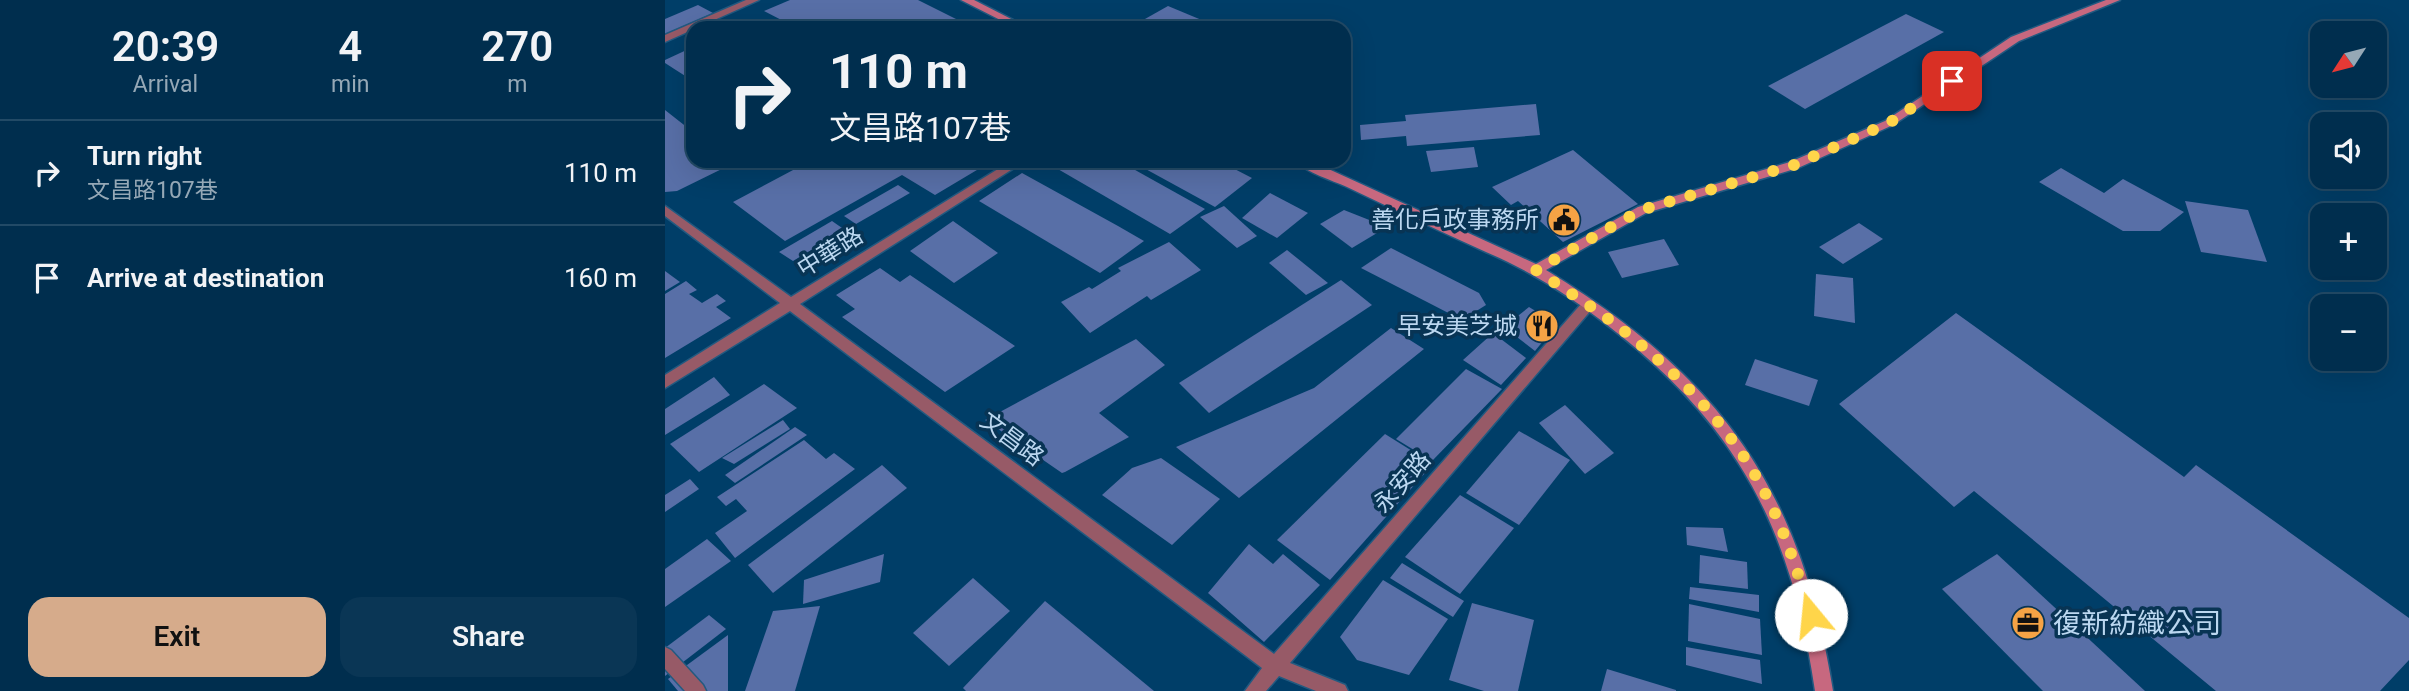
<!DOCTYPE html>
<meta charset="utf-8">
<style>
body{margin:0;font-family:Roboto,"Noto Sans TC",sans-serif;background:#0a3655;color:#f1f3f6;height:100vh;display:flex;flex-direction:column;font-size:26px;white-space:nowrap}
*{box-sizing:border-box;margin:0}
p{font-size:23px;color:#95a8b6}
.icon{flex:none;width:38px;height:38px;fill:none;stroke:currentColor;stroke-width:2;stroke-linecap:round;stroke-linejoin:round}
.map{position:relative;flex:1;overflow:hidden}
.drawer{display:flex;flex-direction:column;background:#002e4e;width:665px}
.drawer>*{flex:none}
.hud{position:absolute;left:21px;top:21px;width:665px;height:147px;border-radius:21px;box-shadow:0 7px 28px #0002,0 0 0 2px #224a66;background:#002e4e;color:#f1f3f6;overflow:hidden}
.needle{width:46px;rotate:234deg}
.tools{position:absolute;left:1645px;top:21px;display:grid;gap:14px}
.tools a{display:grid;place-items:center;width:77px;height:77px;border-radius:14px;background:#002e4e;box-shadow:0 7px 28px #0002,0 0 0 2px #224a66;font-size:35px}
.pin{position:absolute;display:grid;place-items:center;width:60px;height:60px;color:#fff;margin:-30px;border-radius:14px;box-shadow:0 4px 10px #0006}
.me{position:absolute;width:77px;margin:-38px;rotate:343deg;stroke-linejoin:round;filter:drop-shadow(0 0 5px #0008)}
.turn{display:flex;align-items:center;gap:24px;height:147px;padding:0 28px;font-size:32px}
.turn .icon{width:91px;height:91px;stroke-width:2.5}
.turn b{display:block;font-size:49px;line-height:60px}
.eta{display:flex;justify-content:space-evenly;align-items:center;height:119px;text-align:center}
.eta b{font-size:42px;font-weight:600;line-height:49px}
.primary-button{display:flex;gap:14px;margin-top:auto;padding:14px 28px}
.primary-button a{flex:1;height:80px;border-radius:21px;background:#d6ab8b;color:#111;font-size:28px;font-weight:600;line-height:80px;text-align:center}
.primary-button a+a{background:#0a3655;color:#f1f3f6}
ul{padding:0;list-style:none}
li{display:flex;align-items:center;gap:21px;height:105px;padding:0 28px;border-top:2px solid #224a66}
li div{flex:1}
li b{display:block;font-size:26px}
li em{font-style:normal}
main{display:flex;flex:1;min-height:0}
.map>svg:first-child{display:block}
.building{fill:#586fa7}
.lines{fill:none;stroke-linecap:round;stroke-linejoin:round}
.street-casing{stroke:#225a80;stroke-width:3}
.secondary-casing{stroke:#225a80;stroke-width:3}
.street{fill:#975a67;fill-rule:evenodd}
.secondary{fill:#c7687f;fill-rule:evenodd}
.route{stroke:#ffd54a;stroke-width:12;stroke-dasharray:0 21.6}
.labels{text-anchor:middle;stroke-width:7;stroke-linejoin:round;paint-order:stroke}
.poi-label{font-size:24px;fill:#bbd7f0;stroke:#083454;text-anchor:end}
.street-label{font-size:24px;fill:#bbd7f0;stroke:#083454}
.near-poi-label{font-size:28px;fill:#bbd7f0;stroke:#083454;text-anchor:start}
</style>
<main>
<section class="drawer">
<div class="eta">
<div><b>20:39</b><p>Arrival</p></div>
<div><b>4</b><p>min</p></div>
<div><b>270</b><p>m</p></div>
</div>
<ul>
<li><svg class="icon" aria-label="right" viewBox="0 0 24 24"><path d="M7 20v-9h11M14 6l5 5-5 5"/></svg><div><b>Turn right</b><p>文昌路107巷</p></div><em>110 m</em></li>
<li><svg class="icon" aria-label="arrive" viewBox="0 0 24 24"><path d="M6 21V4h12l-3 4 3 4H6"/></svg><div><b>Arrive at destination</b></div><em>160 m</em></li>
</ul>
<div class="primary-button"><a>Exit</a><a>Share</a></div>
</section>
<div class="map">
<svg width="1744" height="691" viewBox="0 0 1744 691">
<rect width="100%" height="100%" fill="#003e68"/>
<g class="building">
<polygon points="125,0 253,0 309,28 132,28 99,11"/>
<polygon points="33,5 48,13 0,34 0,19"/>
<polygon points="503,6 551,26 464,28"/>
<polygon points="1241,14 1279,32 1140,109 1103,86"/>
<polygon points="28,47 28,81 0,63 0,60"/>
<polygon points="871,104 875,135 742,146 741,136 696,140 695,125 741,121 740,115"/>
<polygon points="0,110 28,132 28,161 69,163 12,191 0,192"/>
<polygon points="809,147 813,167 766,172 761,151"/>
<polygon points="908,150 973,204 898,242 853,201 846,205 827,187"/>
<polygon points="145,161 327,161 270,195 237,175 120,241 68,202"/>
<polygon points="379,161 454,161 540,209 505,234"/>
<polygon points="466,161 554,161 587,178 550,207"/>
<polygon points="1396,168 1439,193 1458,179 1519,212 1495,231 1458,231 1374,182"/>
<polygon points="357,173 453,226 479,241 435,273 314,201"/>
<polygon points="233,185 245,193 191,224 179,216"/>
<polygon points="605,193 643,213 612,238 577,218"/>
<polygon points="1520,201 1583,210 1602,262 1536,252"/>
<polygon points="559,206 592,236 572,248 535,217"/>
<polygon points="679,210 722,227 687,248 655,224"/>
<polygon points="167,221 180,230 128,261 114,252"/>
<polygon points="288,221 333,253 289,283 245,251"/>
<polygon points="1194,223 1218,239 1178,264 1154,247"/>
<polygon points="999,239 1014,265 957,278 943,252"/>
<polygon points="504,242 536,270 486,300 482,296 425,333 396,302 424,287 427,289 456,271 453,268"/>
<polygon points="726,248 814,293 821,305 797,320 696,268"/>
<polygon points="622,250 663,283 641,295 604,263"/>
<polygon points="215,268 235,282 245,275 350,346 280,392 177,317 190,309 171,295"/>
<polygon points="0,271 15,282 0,291"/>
<polygon points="1151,274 1188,278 1190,323 1149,316"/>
<polygon points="676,280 707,305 544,413 514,383"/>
<polygon points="21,281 32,290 24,294 37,303 52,294 61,301 51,307 66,318 0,358 0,294"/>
<polygon points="864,307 882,318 883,335 870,351 839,327"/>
<polygon points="1291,313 1519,477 1531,465 1744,618 1744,660 1715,691 1551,691 1309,491 1289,507 1174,404"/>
<polygon points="726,328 759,349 574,498 511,447 649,388"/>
<polygon points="828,333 861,358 836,385 798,360"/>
<polygon points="471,339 500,365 434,413 464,437 400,472 397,473 320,420"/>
<polygon points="1090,359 1153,380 1144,406 1080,385"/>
<polygon points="801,369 837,389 767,461 731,439"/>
<polygon points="49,377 65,395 0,435 0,409"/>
<polygon points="99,384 132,408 34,472 5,444"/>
<polygon points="900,405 949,453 920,474 874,423"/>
<polygon points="118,420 125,429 69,464 57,458"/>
<polygon points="130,427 142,435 70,483 60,475"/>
<polygon points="854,431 905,460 854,525 801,493"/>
<polygon points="720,434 768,464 665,580 612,540"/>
<polygon points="139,440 161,459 169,453 190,469 70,558 50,533 82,511 71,499 61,506 52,497"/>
<polygon points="496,458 555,499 507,545 437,495 467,468"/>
<polygon points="217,465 242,488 108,593 83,565"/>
<polygon points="25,479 34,489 0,512 0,495"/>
<polygon points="795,495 849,528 795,594 740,557"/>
<polygon points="1021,527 1058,528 1063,552 1022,545"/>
<polygon points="42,539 66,561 0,607 0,569"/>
<polygon points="584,544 608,564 618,554 655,585 599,642 543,593"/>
<polygon points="219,554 215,582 138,604 139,580"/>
<polygon points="1332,554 1480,691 1378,691 1277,589"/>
<polygon points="1035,555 1082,562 1083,589 1034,583"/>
<polygon points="737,563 799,601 788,617 725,578"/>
<polygon points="308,578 345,611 284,666 248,633"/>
<polygon points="718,580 783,619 744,675 692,660 675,637"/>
<polygon points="1025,587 1094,595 1094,612 1024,599"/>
<polygon points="380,601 489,691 301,691 298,688"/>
<polygon points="807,603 869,620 853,691 819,691 784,680"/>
<polygon points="1024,604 1095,619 1097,655 1023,641"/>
<polygon points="155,606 130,691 80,691 108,611"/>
<polygon points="44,615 61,629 0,676 0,648"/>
<polygon points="63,635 63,691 13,691 3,679"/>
<polygon points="1021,647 1095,660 1097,684 1021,665"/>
<polygon points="942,669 1011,690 1011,691 936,691"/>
</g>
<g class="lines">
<defs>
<g id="street">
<polygon points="81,0 94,0 0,42 0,35"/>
<polygon points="346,161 360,161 135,304 609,654 917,303 927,303 929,306 927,309 625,663 680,685 683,691 651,691 614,676 601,691 580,691 597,668 125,311 0,388 0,375 115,303 0,216 0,206 126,297"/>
<polygon points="0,647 6,650 38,685 41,691 20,691 0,669"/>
</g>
<g id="secondary">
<polygon points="296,0 309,0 364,28 351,28"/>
<path d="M1441 0H1455L1354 41 1228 125 1133 168 981 213 881 270C1055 377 1136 488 1168 691H1150C1127 534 1077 431 951 332 911 300 868 272 821 252 774 231 728 209 682 187 666 180 643 173 630 161H646L871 264 973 207 1125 162 1220 121 1346 37Z"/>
</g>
</defs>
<use href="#street" class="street-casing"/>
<use href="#secondary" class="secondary-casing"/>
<use href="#street" class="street"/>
<use href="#secondary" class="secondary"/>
</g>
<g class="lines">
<path class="route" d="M1146 615C1133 574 1121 533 1101 495 1067 427 1010 370 950 324 925 305 897 288 871 270L976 210 1129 165 1224 123 1287 81"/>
</g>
<defs>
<symbol id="civic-disc" viewBox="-11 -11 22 22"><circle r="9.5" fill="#f5a345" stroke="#083454"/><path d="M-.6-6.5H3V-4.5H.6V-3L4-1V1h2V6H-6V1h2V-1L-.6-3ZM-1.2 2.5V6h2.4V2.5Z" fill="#111"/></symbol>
<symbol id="restaurant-disc" viewBox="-11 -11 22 22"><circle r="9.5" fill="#f5a345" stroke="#083454"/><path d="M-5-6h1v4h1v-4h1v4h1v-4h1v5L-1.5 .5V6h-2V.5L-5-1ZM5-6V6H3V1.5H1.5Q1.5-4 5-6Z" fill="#111"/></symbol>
<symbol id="office-disc" viewBox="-11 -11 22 22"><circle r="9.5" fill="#f5a345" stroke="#083454"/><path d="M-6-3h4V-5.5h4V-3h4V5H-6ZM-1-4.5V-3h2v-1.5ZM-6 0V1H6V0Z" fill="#111"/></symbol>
</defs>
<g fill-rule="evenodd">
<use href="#civic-disc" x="880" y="201" width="38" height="38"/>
<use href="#restaurant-disc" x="858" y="307" width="38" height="38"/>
<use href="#office-disc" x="1344" y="604" width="38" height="38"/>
</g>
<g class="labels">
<g class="poi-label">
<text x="874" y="228">善化戶政事務所</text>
<text x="852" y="334">早安美芝城</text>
</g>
<g class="street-label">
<text transform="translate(165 252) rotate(-32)" y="8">中華路</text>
<text transform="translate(347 439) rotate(37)" y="8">文昌路</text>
<text transform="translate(737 482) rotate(-49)" y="8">永安路</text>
</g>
<g class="near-poi-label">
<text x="1388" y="633">復新紡織公司</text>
</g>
</g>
</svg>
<div class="tools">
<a><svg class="needle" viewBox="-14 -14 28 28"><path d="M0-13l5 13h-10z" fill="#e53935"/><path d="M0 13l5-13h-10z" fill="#95a8b6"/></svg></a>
<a><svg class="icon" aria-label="sound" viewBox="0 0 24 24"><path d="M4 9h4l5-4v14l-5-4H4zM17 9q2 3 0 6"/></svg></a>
<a>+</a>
<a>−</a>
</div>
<div class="pin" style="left:1287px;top:81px;background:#d93025"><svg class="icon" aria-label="arrive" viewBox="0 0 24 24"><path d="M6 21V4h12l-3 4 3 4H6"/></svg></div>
<svg class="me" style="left:1146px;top:615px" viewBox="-20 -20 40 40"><circle r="19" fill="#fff"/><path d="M0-13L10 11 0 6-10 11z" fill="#ffd54a"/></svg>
<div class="hud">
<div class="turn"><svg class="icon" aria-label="right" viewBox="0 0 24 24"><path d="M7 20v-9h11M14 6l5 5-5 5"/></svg><div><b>110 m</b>文昌路107巷</div></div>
</div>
</div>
</main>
